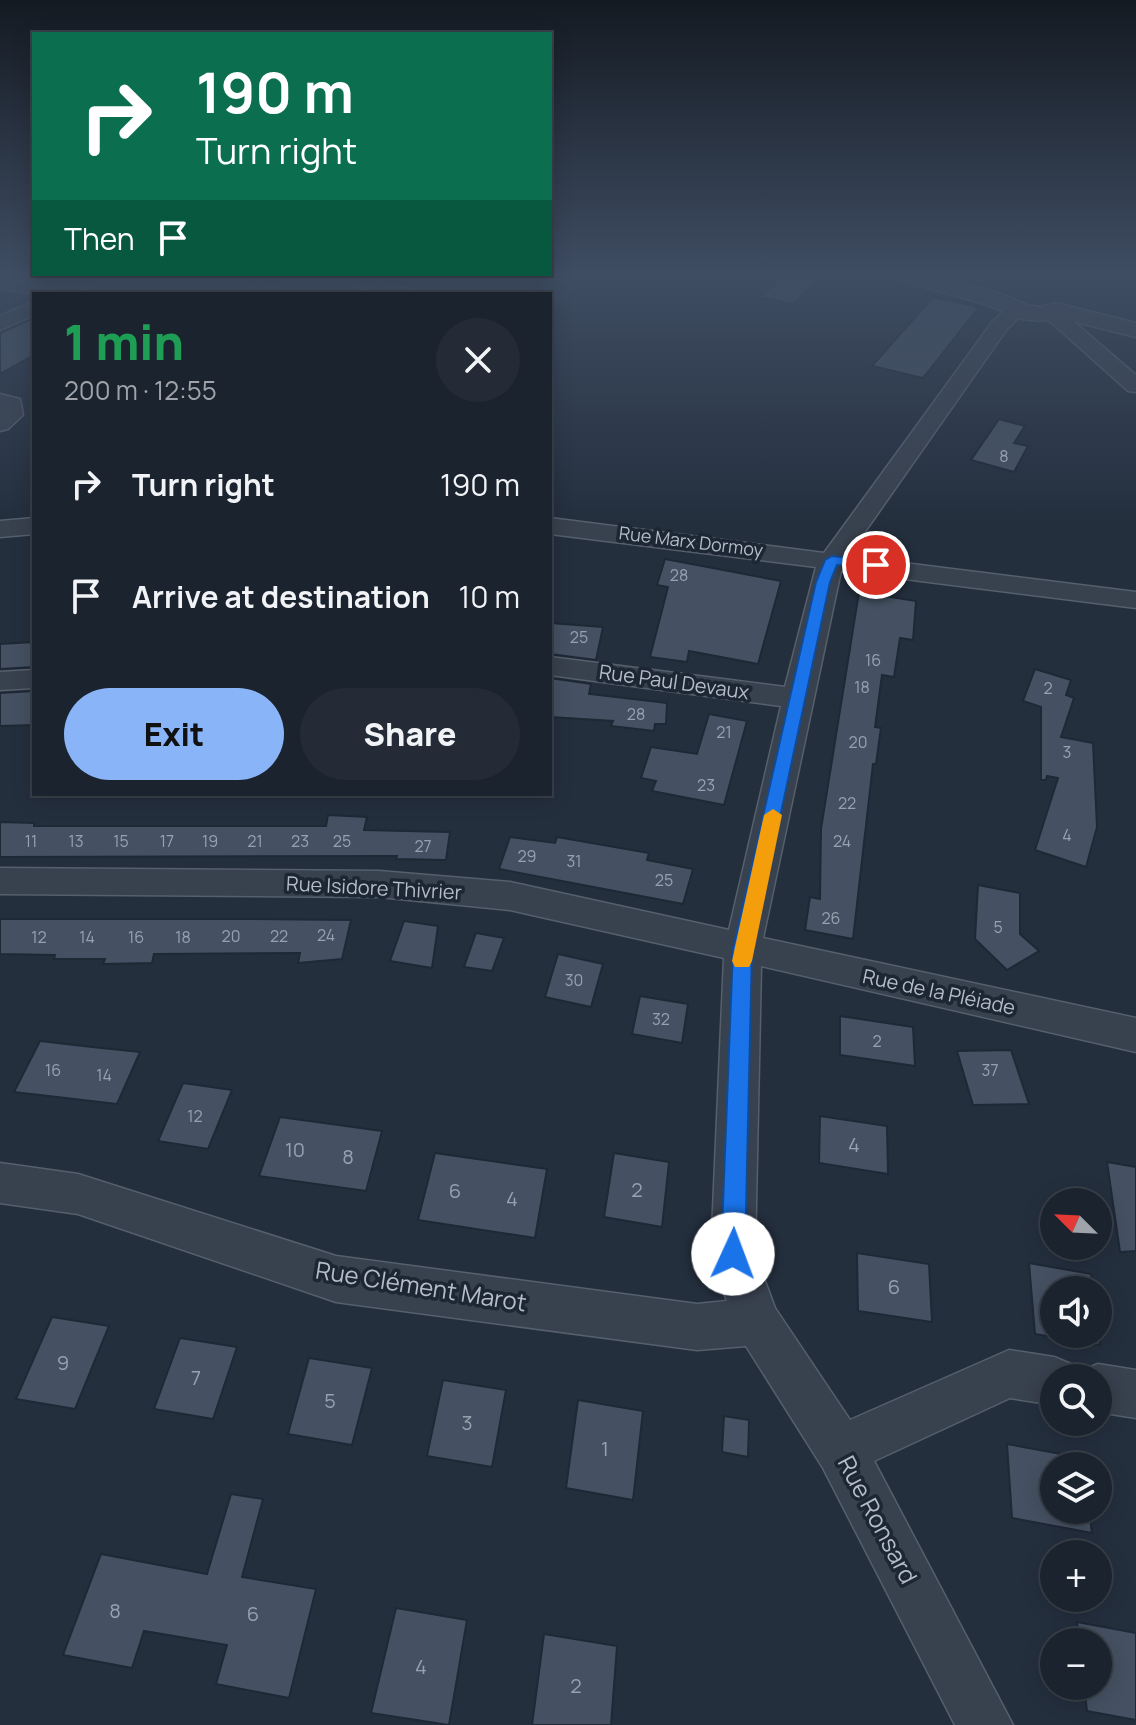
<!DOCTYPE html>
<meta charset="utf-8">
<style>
body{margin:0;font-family:Manrope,sans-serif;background:#242b36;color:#f1f3f6;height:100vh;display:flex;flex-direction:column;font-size:30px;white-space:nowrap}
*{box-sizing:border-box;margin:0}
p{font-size:26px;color:#a0a4aa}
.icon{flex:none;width:44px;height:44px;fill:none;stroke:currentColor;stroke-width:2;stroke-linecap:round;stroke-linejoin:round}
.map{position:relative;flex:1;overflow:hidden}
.side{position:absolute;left:32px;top:292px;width:520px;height:504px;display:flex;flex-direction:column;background:#1b232e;border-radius:0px;box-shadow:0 4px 20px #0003,0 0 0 2px #39404a}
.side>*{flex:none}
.guide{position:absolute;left:32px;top:32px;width:520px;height:244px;border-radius:0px;box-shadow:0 4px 20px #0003,0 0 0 2px #39404a;background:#0b6e4f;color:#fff;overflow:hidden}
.needle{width:52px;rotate:294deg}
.tools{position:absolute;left:1040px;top:1188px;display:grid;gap:16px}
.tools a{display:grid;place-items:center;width:72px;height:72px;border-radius:50%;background:#1b232e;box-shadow:0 4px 20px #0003,0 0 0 2px #39404a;font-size:40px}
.pin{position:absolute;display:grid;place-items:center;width:68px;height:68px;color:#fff;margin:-34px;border:4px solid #fff;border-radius:50%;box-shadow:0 2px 8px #0007}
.me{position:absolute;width:88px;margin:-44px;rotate:2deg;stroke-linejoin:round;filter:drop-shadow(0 0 6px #0008)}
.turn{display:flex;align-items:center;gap:28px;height:168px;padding:0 32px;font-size:36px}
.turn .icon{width:104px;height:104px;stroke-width:2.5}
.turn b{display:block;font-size:56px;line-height:68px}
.then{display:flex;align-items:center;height:76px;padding:0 32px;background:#0003;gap:16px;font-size:30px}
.round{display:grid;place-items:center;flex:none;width:84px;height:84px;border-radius:42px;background:#242b36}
.summary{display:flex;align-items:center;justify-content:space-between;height:136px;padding:0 32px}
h1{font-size:48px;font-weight:800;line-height:60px;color:#1e9e55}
.primary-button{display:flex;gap:16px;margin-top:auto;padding:16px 32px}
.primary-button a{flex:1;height:92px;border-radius:48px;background:#8ab4f8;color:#111;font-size:32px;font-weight:800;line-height:92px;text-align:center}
.primary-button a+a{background:#242b36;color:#f1f3f6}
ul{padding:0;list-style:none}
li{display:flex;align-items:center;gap:24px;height:112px;padding:0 32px}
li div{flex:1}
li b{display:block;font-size:30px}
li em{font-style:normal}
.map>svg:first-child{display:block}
.building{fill:#455162;stroke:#1f2835;stroke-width:2}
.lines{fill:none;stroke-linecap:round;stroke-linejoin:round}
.minor-casing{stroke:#565f6c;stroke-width:3}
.tertiary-casing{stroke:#565f6c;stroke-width:3}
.minor{fill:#38414e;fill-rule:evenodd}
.tertiary{fill:#38414e;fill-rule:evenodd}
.route{fill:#1a73e8;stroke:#114b97;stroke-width:2}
.slow{fill:#f59e0b}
.labels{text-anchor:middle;stroke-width:7;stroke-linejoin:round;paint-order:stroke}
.number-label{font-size:16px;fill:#98a1af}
.far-street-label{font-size:18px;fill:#b4bcc9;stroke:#1d2633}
.street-label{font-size:20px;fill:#b4bcc9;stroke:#1d2633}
.near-number-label{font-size:20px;fill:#98a1af}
.near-street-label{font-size:24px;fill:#b4bcc9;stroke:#1d2633}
</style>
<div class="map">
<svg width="1136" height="1725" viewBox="0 0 1136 1725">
<rect width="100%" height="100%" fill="#242f3e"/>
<g class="building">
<polygon points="783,276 821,276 793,304 760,297"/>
<polygon points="933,297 979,307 923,378 872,366"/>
<polygon points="34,318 34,355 0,374 0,333"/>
<polygon points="999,419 1025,426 1014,443 1028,446 1014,472 971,460"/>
<polygon points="665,559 781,581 758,664 689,651 687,662 650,657 668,587 657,585"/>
<polygon points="859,592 916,601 913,640 900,638 894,677 882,675 875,727 881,728 876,764 873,764 853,939 805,930 810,897 820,899 821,829"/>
<polygon points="550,623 603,627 596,660 550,654"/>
<polygon points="34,642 34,667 0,669 0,644"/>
<polygon points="1035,669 1071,680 1066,695 1074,698 1061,737 1093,743 1097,827 1086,867 1035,850 1058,778 1047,776 1046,780 1041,780 1041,707 1023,701"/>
<polygon points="550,678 591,684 589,694 667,703 666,724 655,724 654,731 611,726 613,721 550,717"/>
<polygon points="34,691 34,725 0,726 0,693"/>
<polygon points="709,714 747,721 724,805 652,791 656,781 641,778 651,747 697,754"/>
<polygon points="328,815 367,817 364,830 450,832 446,860 396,859 397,856 0,857 0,822 34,823 34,826 326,826"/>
<polygon points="510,837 555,843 557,837 649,853 647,860 693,869 683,904 499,869"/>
<polygon points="978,885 1020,893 1020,934 1039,951 1007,970 975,939"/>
<polygon points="0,919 244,919 351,920 342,959 298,963 300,953 154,954 152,963 103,964 105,959 54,959 55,955 0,954"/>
<polygon points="404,921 438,926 432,968 390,961"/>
<polygon points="476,933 504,938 492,971 464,967"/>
<polygon points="558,954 603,964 591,1007 545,997"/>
<polygon points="640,996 688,1004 682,1043 632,1034"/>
<polygon points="840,1016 913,1027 915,1066 840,1055"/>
<polygon points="40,1041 92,1047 140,1052 117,1104 14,1092"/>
<polygon points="1011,1050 1029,1104 973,1105 957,1051"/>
<polygon points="183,1083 232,1090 208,1149 158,1141"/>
<polygon points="820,1116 887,1126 888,1174 819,1163"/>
<polygon points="280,1117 382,1131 366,1191 259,1176"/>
<polygon points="435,1153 547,1169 535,1238 418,1220"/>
<polygon points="614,1153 669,1162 662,1227 604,1217"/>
<polygon points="1107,1162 1136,1167 1136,1251 1120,1252"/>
<polygon points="857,1253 929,1264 932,1322 858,1311"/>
<polygon points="1029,1263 1091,1274 1093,1290 1054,1290 1054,1334 1098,1334 1098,1328 1100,1345 1035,1334"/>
<polygon points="52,1317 109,1326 75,1409 16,1399"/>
<polygon points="180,1338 237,1347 213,1419 154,1409"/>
<polygon points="309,1358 372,1368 352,1445 288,1434"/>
<polygon points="443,1380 506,1390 492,1467 427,1456"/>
<polygon points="578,1400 643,1411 633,1500 566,1488"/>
<polygon points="724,1416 749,1420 748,1457 722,1452"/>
<polygon points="1007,1444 1083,1458 1084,1466 1054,1466 1054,1510 1089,1510 1092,1533 1012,1518"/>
<polygon points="231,1494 263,1499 242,1577 316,1589 289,1698 216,1684 227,1645 144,1631 132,1668 63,1655 101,1554 207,1574"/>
<polygon points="396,1608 467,1620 449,1725 371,1713"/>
<polygon points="1077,1622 1136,1633 1136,1720 1087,1711 1084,1686 1098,1686 1098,1642 1079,1642"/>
<polygon points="544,1634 617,1646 611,1725 532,1725"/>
</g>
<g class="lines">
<defs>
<g id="minor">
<path d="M0 276 55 289 81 276H104C78 304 32 295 0 288Z"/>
<polygon points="268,276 290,276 264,294 241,294"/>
<polygon points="328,276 358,276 412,290 414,294 383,294 330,280"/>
<polygon points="34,301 34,315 0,330 0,316"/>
<polygon points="1016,304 1026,310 1007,329 848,556 1136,592 1136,608 841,571 763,938 1136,1018 1136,1052 761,966 755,1254 775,1308 850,1420 1009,1350 1054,1357 1071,1364 1077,1378 1054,1378 1054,1405 1010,1398 874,1461 1013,1725 955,1725 823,1468 746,1346 697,1350 336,1302 78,1214 0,1203 0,1163 78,1174 336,1256 697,1304 727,1301 711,1254 724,958 510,910 379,897 0,894 0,868 379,871 510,882 729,930 781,706 550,675 550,657 785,687 816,567 550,534 550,518 824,553 993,321 1009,306"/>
<polygon points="1047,308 1067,316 1136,375 1136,392 1128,391 1053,324 1037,314"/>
<polygon points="0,394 20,399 23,415 8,429 0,431"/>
<polygon points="34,518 34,534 0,537 0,521"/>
<polygon points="34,670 34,688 0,690 0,672"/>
<polygon points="1098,1364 1136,1370 1136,1418 1098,1412 1098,1378 1078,1378 1081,1371"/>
</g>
<polygon id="tertiary" points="901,276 937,276 1004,295 1027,305 1041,307 1056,303 1136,323 1136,337 1056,317 1041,321 1022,319 988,305 904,281"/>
</defs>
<use href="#minor" class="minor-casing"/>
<use href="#tertiary" class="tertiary-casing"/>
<use href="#minor" class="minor"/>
<use href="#tertiary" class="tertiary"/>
</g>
<linearGradient id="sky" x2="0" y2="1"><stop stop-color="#141a22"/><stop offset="0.53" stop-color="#3f4d63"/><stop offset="1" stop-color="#3f4d63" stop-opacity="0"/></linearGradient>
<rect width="1136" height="518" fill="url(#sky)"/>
<polygon class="route" points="832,556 876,561 883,565 876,570 837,565 830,582 752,949 745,1254 741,1262 733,1265 725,1262 721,1254 733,949 816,582 825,560"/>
<polygon class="slow" points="773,809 782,815 752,961 749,967 735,967 732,961 764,815"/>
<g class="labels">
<g class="number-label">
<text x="1004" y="462">8</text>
<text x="679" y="581">28</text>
<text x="579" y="643">25</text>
<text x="873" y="666">16</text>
<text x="862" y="693">18</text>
<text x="1048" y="694">2</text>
<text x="636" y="720">28</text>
<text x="724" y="738">21</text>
<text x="858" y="748">20</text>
<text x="1067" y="758">3</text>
<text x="706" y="791">23</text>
<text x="847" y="809">22</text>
<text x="1067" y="841">4</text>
<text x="31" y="847">11</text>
<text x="76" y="847">13</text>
<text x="121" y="847">15</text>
<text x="167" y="847">17</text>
<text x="210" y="847">19</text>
<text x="255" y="847">21</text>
<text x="300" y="847">23</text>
<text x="342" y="847">25</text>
<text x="842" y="847">24</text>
<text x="423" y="852">27</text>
<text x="527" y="862">29</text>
<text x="574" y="867">31</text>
<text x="664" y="886">25</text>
<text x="831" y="924">26</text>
<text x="998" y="933">5</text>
<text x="326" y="941">24</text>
<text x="231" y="942">20</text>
<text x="279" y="942">22</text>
<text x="39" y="943">12</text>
<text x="87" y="943">14</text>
<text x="136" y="943">16</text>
<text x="183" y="943">18</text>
<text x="574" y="986">30</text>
<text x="661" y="1025">32</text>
<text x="877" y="1047">2</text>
<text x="53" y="1076">16</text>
<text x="990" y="1076">37</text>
<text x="104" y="1081">14</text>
<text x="195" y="1122">12</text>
</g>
<g class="far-street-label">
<text transform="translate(691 542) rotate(7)" y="6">Rue Marx Dormoy</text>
</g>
<g class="street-label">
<text transform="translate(674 682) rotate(8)" y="7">Rue Paul Devaux</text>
<text transform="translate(374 888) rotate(3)" y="7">Rue Isidore Thivrier</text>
<text transform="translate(939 992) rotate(12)" y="7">Rue de la Pléiade</text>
</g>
<g class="near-number-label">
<text x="854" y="1152">4</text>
<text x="295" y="1157">10</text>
<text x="348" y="1164">8</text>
<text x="637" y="1197">2</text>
<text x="455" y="1198">6</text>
<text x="512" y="1206">4</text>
<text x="894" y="1294">6</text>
<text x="63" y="1370">9</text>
<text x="196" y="1385">7</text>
<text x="330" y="1408">5</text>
<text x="467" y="1430">3</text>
<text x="605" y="1456">1</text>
<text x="115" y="1618">8</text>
<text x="253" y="1621">6</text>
<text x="421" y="1674">4</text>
<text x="576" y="1693">2</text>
</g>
<g class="near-street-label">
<text transform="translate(421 1287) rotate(9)" y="8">Rue Clément Marot</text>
<text transform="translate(877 1520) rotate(62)" y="8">Rue Ronsard</text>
</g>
</g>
</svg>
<div class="tools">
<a><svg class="needle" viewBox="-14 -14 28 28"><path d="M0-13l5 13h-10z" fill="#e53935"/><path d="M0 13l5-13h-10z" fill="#a0a4aa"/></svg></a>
<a><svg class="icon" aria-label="sound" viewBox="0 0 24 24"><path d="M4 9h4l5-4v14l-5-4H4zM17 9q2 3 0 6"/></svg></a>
<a><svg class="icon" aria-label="search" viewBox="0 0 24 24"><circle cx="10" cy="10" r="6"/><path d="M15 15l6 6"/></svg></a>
<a><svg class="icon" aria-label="layers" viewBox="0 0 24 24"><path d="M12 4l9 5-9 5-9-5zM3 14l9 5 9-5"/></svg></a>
<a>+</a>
<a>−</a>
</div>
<div class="pin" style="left:876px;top:565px;background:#d93025"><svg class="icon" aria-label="arrive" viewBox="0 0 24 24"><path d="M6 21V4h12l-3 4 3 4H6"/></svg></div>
<svg class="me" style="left:733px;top:1254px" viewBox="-20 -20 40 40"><circle r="19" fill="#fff"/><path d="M0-13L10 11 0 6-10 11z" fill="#1a73e8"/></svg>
<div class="guide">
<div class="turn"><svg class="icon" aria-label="right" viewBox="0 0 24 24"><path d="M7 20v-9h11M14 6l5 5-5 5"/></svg><div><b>190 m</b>Turn right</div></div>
<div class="then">Then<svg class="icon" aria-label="arrive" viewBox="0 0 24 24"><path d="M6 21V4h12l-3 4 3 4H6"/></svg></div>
</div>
<section class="side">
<div class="summary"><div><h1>1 min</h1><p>200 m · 12:55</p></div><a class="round"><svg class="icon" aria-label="close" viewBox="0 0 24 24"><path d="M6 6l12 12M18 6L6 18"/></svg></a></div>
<ul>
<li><svg class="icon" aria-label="right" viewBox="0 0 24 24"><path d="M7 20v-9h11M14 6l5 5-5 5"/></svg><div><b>Turn right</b></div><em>190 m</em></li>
<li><svg class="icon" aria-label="arrive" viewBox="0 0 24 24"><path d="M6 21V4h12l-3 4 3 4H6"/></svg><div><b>Arrive at destination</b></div><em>10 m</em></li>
</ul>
<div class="primary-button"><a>Exit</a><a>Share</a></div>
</section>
</div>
